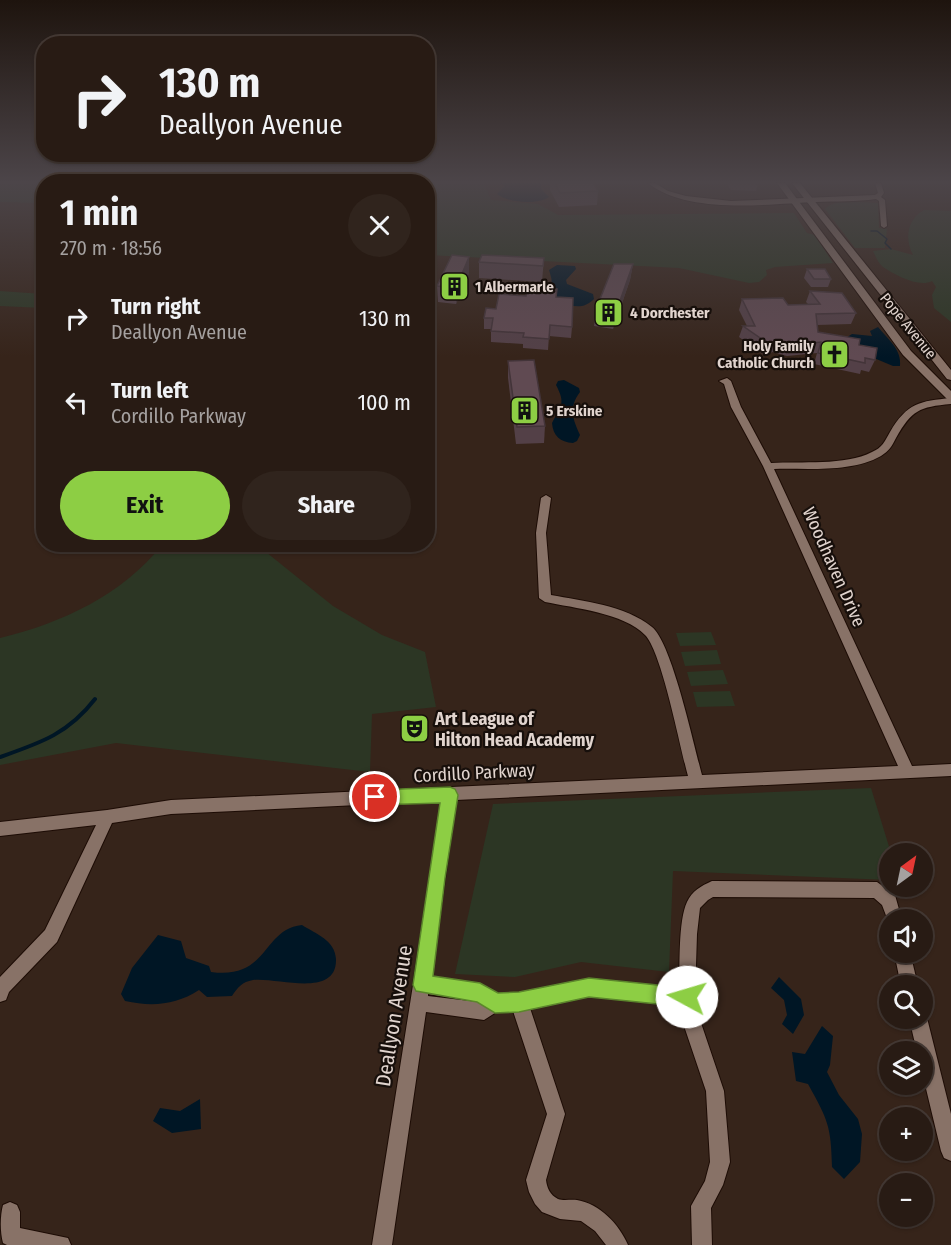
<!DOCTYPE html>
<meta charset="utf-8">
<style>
body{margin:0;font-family:"Fira Sans Condensed",sans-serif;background:#30241d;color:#f1f3f6;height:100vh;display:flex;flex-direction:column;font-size:22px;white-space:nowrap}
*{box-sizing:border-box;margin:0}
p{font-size:20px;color:#a5a1a0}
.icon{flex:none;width:33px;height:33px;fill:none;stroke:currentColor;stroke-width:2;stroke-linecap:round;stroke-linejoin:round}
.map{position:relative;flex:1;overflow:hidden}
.drawer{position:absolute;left:36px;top:174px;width:399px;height:378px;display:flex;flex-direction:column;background:#281b14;border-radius:24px;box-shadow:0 2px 4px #0004,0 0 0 2px #443934}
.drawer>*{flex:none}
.banner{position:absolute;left:36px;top:36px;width:399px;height:126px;border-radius:24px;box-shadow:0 2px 4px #0004,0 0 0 2px #443934;background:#281b14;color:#f1f3f6;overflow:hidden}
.needle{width:39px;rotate:33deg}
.fabs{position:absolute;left:879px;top:843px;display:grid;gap:12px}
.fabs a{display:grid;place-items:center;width:54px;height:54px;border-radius:50%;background:#281b14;box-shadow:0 2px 4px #0004,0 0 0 2px #443934;font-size:30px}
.pin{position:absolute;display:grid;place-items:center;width:51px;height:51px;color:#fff;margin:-26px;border:3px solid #fff;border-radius:50%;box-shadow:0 2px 6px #0007}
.me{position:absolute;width:66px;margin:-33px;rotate:276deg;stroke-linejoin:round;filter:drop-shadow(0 0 4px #0008)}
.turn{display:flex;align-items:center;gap:21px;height:126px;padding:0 24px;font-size:27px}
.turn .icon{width:78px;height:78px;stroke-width:2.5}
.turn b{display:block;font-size:42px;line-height:51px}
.round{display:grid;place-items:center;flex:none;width:63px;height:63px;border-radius:32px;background:#30241d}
.headline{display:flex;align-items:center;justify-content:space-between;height:102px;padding:0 24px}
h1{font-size:36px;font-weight:700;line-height:45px}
.primary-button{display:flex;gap:12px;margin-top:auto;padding:12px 24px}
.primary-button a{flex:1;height:69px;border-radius:36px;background:#8dce44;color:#111;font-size:24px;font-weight:700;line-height:69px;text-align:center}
.primary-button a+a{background:#30241d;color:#f1f3f6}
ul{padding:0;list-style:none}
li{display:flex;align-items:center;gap:18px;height:84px;padding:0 24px}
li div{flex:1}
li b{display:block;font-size:22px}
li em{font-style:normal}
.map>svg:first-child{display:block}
.green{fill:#2c3624}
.water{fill:#001625}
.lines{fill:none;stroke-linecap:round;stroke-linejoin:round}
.stream-far1{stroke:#001625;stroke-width:1.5}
.stream{stroke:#001625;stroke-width:4}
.minor-casing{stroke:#1d0c05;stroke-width:2}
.secondary-casing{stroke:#1d0c05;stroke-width:2}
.minor{fill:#887267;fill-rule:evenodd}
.secondary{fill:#887267;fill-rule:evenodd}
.wall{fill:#534047}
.shaded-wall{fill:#433439}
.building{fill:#604a52;stroke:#433439;stroke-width:1.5}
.route{fill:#8dce44;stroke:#5c862c;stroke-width:1.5}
.labels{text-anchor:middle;stroke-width:4.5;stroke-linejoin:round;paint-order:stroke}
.far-poi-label{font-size:15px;font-weight:bold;fill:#e1d4ce;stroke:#170f0b;text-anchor:start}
.far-street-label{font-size:15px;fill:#e1d4ce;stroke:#170f0b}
.street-label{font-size:18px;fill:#e1d4ce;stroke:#170f0b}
.poi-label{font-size:18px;font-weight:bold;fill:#e1d4ce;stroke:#170f0b;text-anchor:start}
.near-street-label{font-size:21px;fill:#e1d4ce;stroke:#170f0b}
</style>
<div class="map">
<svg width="951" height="1245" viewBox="0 0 951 1245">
<rect width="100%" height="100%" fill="#36241a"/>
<g class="green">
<polygon points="0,183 43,183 43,203 0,202"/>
<polygon points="428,183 484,183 491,200 538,204 558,215 794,213 807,233 815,235 833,263 775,267 766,270 767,275 759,282 749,283 679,268 428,255"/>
<path d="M859 202 878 203 879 228 887 229 885 248H855L825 209C833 200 849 203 859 202Z"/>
<path d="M924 210 951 211V322L934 308 932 295 936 287 932 281C919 288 895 275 883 267 878 263 876 257 873 251L891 249 913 255C905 240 906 220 924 210Z"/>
<polygon points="0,291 43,294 43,308 0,306"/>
<path d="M162 545H260L261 548 333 606 382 635 425 652 436 707 372 714 370 772 116 743 0 765V638C62 623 122 595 162 545Z"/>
<polygon points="711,632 716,645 680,646 676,633"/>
<polygon points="717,650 721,664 685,666 681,652"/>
<polygon points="723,670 728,684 691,686 687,672"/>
<polygon points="730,691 735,706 697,707 693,692"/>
<polygon points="871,788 891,853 889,880 673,871 669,972 581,962 515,977 455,974 493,804"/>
</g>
<g class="water">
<path d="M500 183H541V189L549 197C538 205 508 203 497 194L505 186Z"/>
<path d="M557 265 575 266 576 269 566 280 567 284 593 294 594 299C580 314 560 303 546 292 554 283 552 280 549 270Z"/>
<path d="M878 327C888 339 902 350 900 366H893L838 343 852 334 872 336 870 331Z"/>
<path d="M564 380 579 388 580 392C568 408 573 419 580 435L577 441 573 443C560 442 553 436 552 423 561 406 566 404 556 385L558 381Z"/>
<path d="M302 925C316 934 335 940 336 959 337 999 277 977 253 980 242 982 238 987 232 996L207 997 199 990C176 1005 152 1007 125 1001L121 994 132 968 158 935 181 941 186 958 209 966 211 972C269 980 262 929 302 925Z"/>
<polygon points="779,977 801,999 804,1015 793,1034 782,1024 787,1015 784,1000 771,988"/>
<path d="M822 1026 833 1036 830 1065 827 1072 839 1095 858 1119 862 1134 860 1162 844 1179 832 1167C831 1126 828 1120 808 1084L796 1081 792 1052 805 1054Z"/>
<polygon points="200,1099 201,1129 172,1133 153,1121 160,1108 180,1111"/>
</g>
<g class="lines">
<polyline class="stream-far1" points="871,231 877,231 887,239 885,243 891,249"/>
<path class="stream" d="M0 757C40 743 68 734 95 699"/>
<defs>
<g id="minor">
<path d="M648 183H655L668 191 686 196 731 201 875 195 878 193 875 183H881L884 193 881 197 885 200 887 226 884 228 881 226 879 201 876 199C856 202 836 201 816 202 767 204 688 215 648 183Z"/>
<path d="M727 378 731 381 741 407 771 463C801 461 845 466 872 452 882 448 885 441 890 432 907 403 920 401 951 398V404C919 407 912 410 896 438 892 446 889 451 881 456 851 473 808 468 774 469L912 766 951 764V776L456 800 431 978 480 985 497 994 519 993 589 979 679 988C680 966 678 921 687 902 692 891 701 886 712 881L877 882 895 895 902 920H890V926L882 905 874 898 713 897 708 900 700 908 697 934 695 997 700 1020 724 1091 730 1162 723 1185 711 1208 712 1245H692L691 1206 705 1181 710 1162 706 1091 682 1020 680 1005 589 995 530 1008 565 1114 546 1180C547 1188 550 1195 558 1199 564 1201 571 1199 577 1200 600 1204 619 1224 628 1245H606L595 1231 581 1221 560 1219 542 1212 535 1204 529 1192 526 1180 547 1114 513 1011H498L484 1020 426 1012 392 1245H372L442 801 171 814 112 823 57 942 9 992 6 1000 0 1002V977L45 930 96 825 0 836V822L107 810 171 800 688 776C680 748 662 652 645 635 624 613 574 608 545 602L539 598 536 533 541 498 546 495 551 498 546 533 551 595C583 601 625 605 652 627 672 643 694 746 702 775L898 766 763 466 731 407 724 384 719 381ZM428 994 477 1001 478 1002 428 996Z"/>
<polygon points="894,952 910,952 918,986 901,986"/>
<polygon points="922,1011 927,1018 951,1114 951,1161 944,1158 941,1151 922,1072 922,1052 917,1052 909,1018 922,1018"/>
<path d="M10 1202 17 1205 20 1212V1228L68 1238 71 1245H7L3 1243C0 1232 0 1216 3 1205Z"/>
</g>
<g id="secondary">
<polygon points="777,183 785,183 911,351 951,391 951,400 947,399 903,355"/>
<polygon points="792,183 800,183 951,370 951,380 947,379"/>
</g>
</defs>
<use href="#minor" class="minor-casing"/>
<use href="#secondary" class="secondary-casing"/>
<use href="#minor" class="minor"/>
<use href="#secondary" class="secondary"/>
</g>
<g class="wall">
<polygon points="550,183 593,183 598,191 597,205 559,207 550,190"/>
<polygon points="726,183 758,183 758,184 756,191 731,190"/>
<polygon points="469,257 469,273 456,304 438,302 437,286"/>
<polygon points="544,258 542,282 479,278 479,262"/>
<polygon points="633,264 630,280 613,329 594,326 596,309"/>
<polygon points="807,269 831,279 828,287 811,287 804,278"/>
<polygon points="810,291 856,313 851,324 817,325 818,332 859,345 875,360 869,372 861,370 860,374 814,364 817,353 787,356 772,352 765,356 739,337 743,326 747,326 739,310 742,299 788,305 808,304 806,302"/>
<polygon points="526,296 556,297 572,327 571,338 549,336 548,350 523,348 523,344 491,342 491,329 484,329 484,318 496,309"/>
<polygon points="508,361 545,426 544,443 516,444 508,378"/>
</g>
<g class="shaded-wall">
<polygon points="469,257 469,273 456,304 456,288"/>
<polygon points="633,264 630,280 613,329 616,312"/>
<polygon points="776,341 772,352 765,356 769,344"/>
</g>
<g class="building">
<polygon points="555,183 593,183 598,191 560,193"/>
<polygon points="733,183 758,183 758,184"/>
<polygon points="452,255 469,257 456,288 437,286"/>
<polygon points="482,255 544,258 543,266 479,262"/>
<polygon points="614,264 633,264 616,312 596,309"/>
<polygon points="807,269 825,269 831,279 814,279"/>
<polygon points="527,288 557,289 556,297 573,298 572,327 550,325 549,339 523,337 524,333 491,331 493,318 484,318 486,308 496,309 499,294 526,296"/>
<polygon points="810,291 842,293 856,313 816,314 818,332 860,339 859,345 877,348 875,360 865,358 865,363 818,353 821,342 791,345 776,341 769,344 743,326 755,326 742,299 783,298 788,305 820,304"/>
<polygon points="534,360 545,426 517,427 508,361"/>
</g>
<linearGradient id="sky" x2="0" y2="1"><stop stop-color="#1e140e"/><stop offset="0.51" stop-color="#4c4549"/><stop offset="1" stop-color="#4c4549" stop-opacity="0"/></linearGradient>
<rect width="951" height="357" fill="url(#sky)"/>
<polygon class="route" points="450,787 455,789 458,795 445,878 433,976 480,983 498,993 519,992 589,978 687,988 694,990 697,997 694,1004 687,1007 589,997 519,1012 495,1013 477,1002 416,991 413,985 440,803 375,805 369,803 366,797 369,792 375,790"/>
<defs>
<symbol id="building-square" viewBox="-11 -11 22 22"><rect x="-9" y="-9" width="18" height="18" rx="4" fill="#8dce44" stroke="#170f0b"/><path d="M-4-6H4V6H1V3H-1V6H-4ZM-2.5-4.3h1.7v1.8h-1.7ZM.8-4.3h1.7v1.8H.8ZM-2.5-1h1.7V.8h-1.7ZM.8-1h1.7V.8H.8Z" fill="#111"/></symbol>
<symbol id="church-square" viewBox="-11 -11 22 22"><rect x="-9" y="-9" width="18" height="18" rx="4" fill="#8dce44" stroke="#170f0b"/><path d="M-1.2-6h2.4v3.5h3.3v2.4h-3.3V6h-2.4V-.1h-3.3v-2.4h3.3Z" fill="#111"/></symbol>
<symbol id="theatre-square" viewBox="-11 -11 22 22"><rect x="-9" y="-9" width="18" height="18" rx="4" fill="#8dce44" stroke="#170f0b"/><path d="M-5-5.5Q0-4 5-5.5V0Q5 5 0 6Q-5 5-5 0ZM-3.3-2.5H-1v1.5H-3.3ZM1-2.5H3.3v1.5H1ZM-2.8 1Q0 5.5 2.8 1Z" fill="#111"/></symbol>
</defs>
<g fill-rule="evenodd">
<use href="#building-square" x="438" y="270" width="33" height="33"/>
<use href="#building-square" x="592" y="296" width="33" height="33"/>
<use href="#church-square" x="818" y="338" width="33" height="33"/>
<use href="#building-square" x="508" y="394" width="33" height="33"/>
<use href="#theatre-square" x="398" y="712" width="33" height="33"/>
</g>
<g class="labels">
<g class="far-poi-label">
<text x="475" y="292">1 Albermarle</text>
<text x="630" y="318">4 Dorchester</text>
<text x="814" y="351" text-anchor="end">Holy Family<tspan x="814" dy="17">Catholic Church</tspan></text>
<text x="546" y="416">5 Erskine</text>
</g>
<g class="far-street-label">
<text transform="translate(908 326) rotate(51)" y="5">Pope Avenue</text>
</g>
<g class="street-label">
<text transform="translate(834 567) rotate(66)" y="6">Woodhaven Drive</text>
<text transform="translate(474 773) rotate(-3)" y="6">Cordillo Parkway</text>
</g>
<g class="poi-label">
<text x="435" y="725">Art League of<tspan x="435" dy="21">Hilton Head Academy</tspan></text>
</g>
<g class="near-street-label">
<text transform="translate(394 1016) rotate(-81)" y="7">Deallyon Avenue</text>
</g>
</g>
</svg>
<div class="fabs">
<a><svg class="needle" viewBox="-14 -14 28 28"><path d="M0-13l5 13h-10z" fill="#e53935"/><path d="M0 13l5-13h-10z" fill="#a5a1a0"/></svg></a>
<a><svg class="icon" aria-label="sound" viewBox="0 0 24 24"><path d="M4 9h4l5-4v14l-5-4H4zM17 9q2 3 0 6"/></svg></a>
<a><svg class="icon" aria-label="search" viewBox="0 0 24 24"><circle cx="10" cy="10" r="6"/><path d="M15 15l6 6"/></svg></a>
<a><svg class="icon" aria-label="layers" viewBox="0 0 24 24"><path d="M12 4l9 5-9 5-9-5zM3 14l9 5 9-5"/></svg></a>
<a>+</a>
<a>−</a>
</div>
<div class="pin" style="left:375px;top:797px;background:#d93025"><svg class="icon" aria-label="arrive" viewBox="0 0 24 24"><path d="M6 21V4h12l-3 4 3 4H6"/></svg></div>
<svg class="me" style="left:687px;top:997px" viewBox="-20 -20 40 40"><circle r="19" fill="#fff"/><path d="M0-13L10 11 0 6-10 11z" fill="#8dce44"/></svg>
<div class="banner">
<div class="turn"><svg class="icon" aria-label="right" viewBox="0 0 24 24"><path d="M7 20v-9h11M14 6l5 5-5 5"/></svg><div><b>130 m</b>Deallyon Avenue</div></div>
</div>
<section class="drawer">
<div class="headline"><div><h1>1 min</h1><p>270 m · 18:56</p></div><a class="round"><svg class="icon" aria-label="close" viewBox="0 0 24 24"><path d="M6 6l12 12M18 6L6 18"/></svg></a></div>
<ul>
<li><svg class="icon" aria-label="right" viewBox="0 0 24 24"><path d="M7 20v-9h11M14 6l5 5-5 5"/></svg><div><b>Turn right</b><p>Deallyon Avenue</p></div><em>130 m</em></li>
<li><svg class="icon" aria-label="left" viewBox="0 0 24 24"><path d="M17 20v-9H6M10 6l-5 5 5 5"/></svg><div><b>Turn left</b><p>Cordillo Parkway</p></div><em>100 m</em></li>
</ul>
<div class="primary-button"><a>Exit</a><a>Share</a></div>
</section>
</div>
